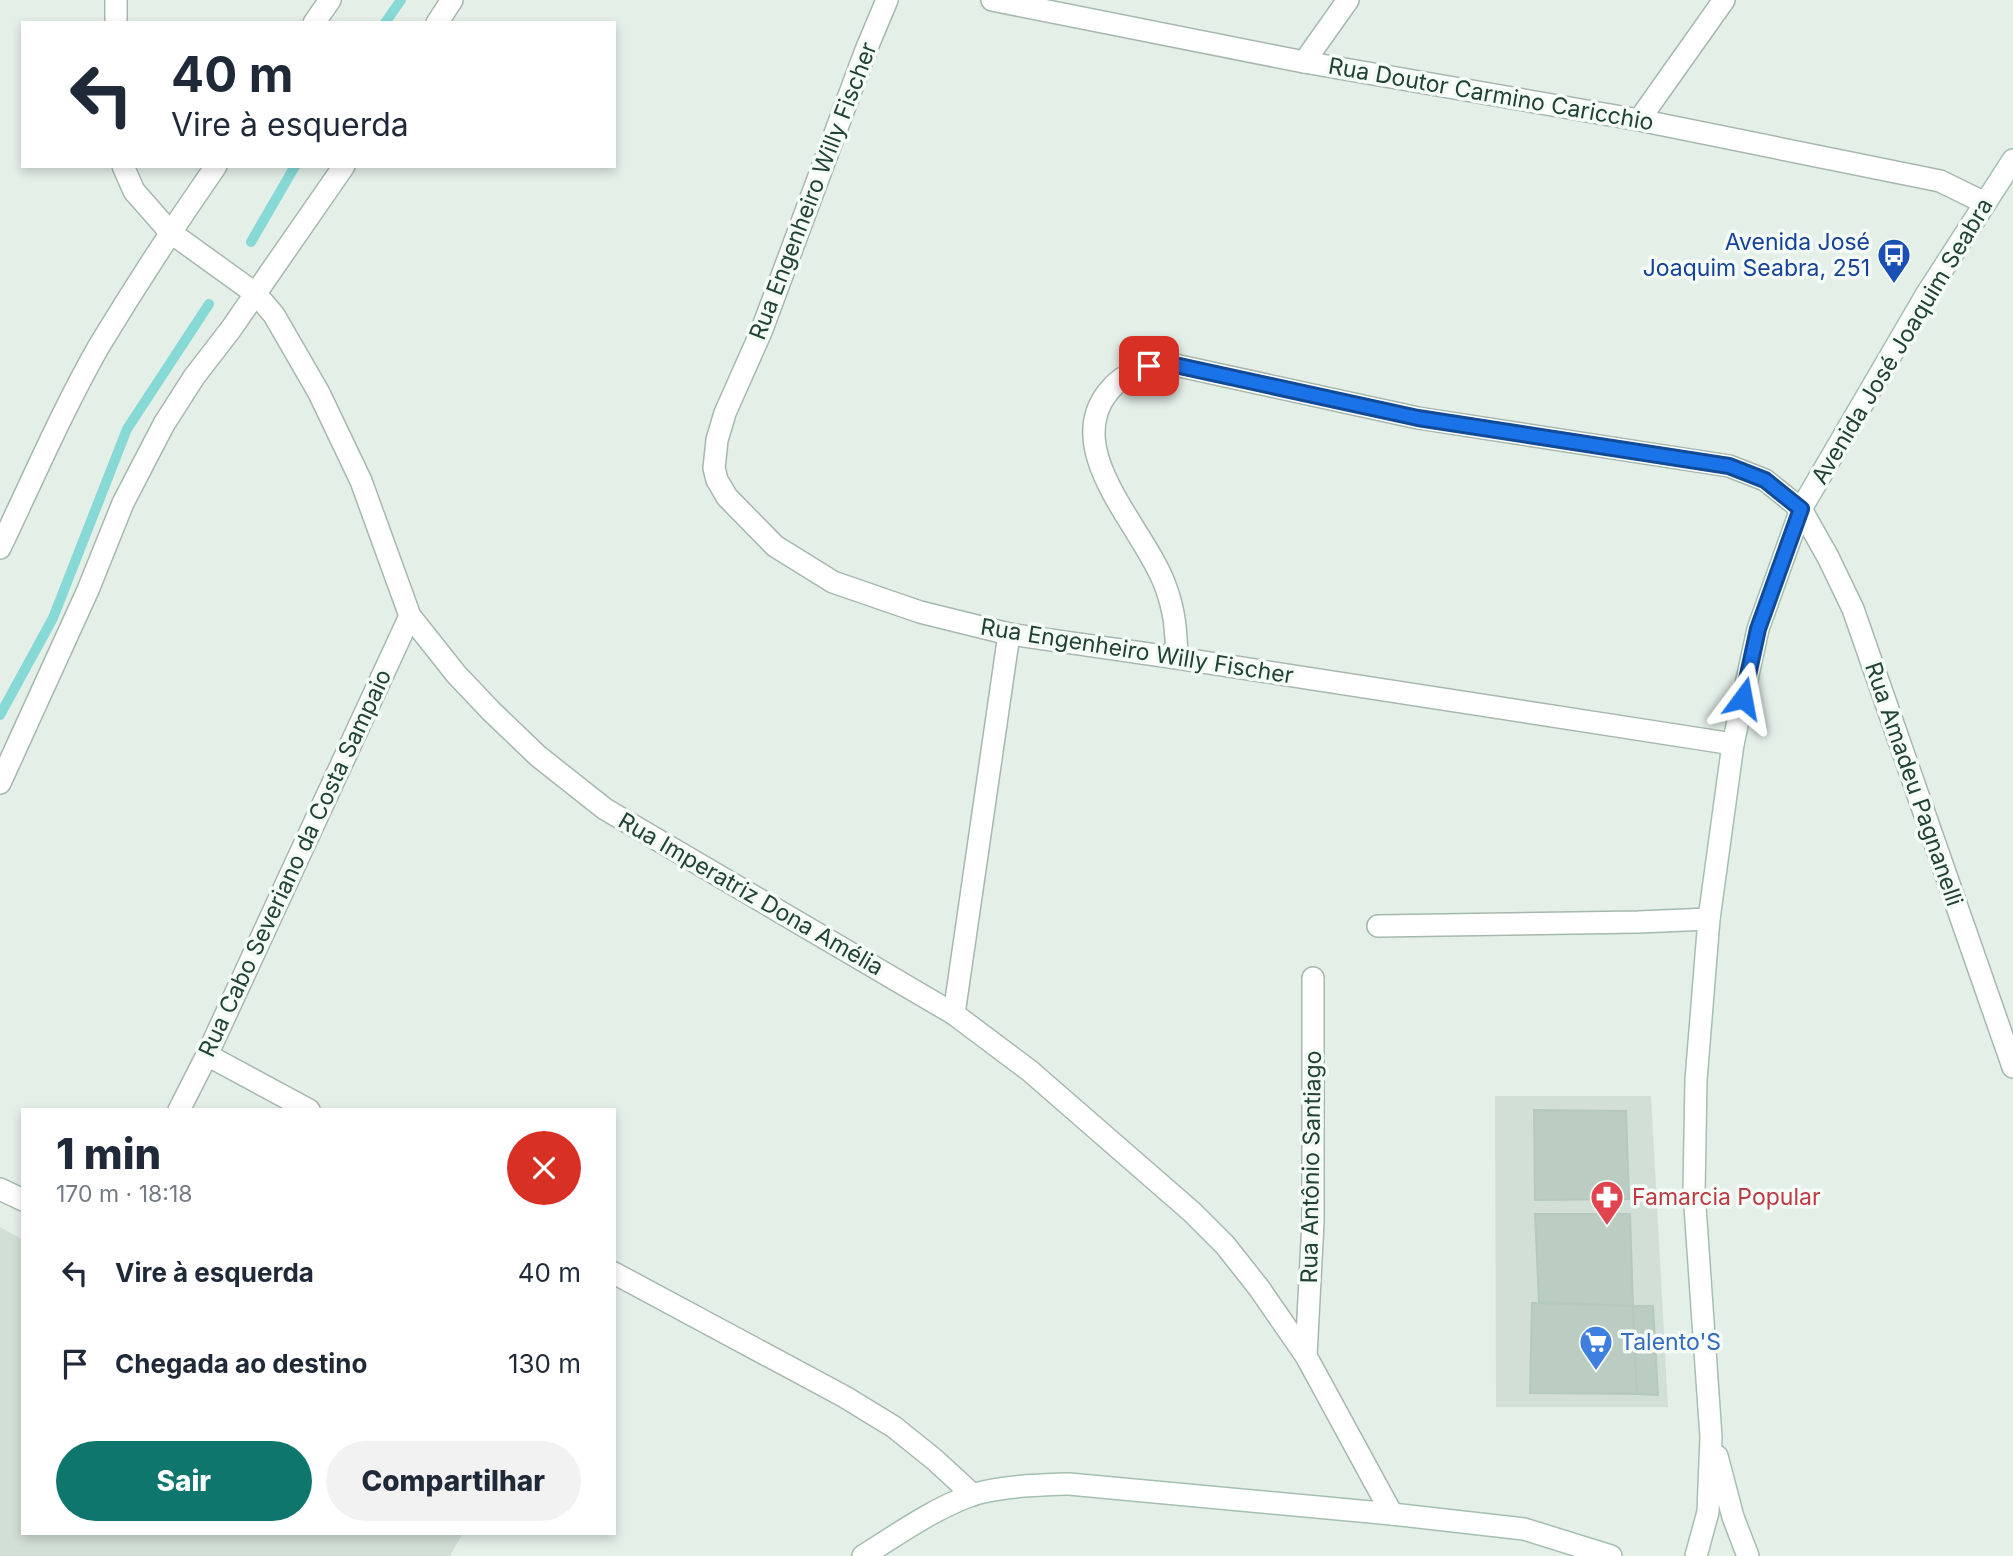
<!DOCTYPE html>
<html lang="pt">
<meta charset="utf-8">
<style>
body{margin:0;font-family:Inter,sans-serif;background:#f2f2f3;color:#1f2937;height:100vh;display:flex;flex-direction:column;font-size:26px;white-space:nowrap}
*{box-sizing:border-box;margin:0}
p{font-size:23px;color:#747a83}
.icon{flex:none;width:38px;height:38px;fill:none;stroke:currentColor;stroke-width:2;stroke-linecap:round;stroke-linejoin:round}
.map{position:relative;flex:1;overflow:hidden}
.side{position:absolute;left:21px;top:1108px;width:595px;height:427px;display:flex;flex-direction:column;background:#fff;border-radius:0px;box-shadow:0 4px 10px #0003}
.side>*{flex:none}
.top-card{position:absolute;left:21px;top:21px;width:595px;height:147px;border-radius:0px;box-shadow:0 4px 10px #0003;background:#fff;color:#1f2937;overflow:hidden}
.pin{position:absolute;display:grid;place-items:center;width:60px;height:60px;color:#fff;margin:-30px;border-radius:14px;box-shadow:0 4px 10px #0006}
.me{position:absolute;width:77px;margin:-38px;rotate:13deg;stroke-linejoin:round;filter:drop-shadow(0 0 5px #0008)}
.turn{display:flex;align-items:center;gap:24px;height:147px;padding:0 35px;font-size:32px}
.turn .icon{width:91px;height:91px;stroke-width:2.5}
.turn b{display:block;font-size:49px;line-height:60px}
.round{display:grid;place-items:center;flex:none;width:74px;height:74px;border-radius:37px;background:#f2f2f3}
.head{display:flex;align-items:center;justify-content:space-between;height:119px;padding:0 35px}
h1{font-size:42px;font-weight:800;line-height:52px}
.primary-button{display:flex;gap:14px;margin-top:auto;padding:14px 35px}
.primary-button a{flex:1;height:80px;border-radius:42px;background:#0f766e;color:#fff;font-size:28px;font-weight:800;line-height:80px;text-align:center}
.primary-button a+a{background:#f2f2f3;color:#1f2937}
ul{padding:0;list-style:none}
li{display:flex;align-items:center;gap:21px;height:91px;padding:0 35px}
li div{flex:1}
li b{display:block;font-size:26px}
li em{font-style:normal}
.map>svg:first-child{display:block}
.built{fill:#d2dfd6}
.lines{fill:none;stroke-linecap:round;stroke-linejoin:round}
.stream{stroke:#86d9d5;stroke-width:10}
.building{fill:#bbcdc3;stroke:#b5c9bd;stroke-width:2}
.street-casing{stroke:#a6b8ae;stroke-width:24}
.secondary-casing{stroke:#a4bfb0;stroke-width:24}
.street{stroke:#fff;stroke-width:21}
.secondary{stroke:#fff;stroke-width:21}
.route-casing{stroke:#114b97;stroke-width:18}
.route{stroke:#1a73e8;stroke-width:12}
.labels{text-anchor:middle;stroke-width:7;stroke-linejoin:round;paint-order:stroke}
.street-label{font-size:23px;fill:#214333;stroke:#f5fbf7}
.transit-label{font-size:23px;fill:#164399;stroke:#f5fbf7;text-anchor:end}
.health-label{font-size:23px;fill:#be3a42;stroke:#f5fbf7;text-anchor:start}
.shop-label{font-size:23px;fill:#366cbe;stroke:#f5fbf7;text-anchor:start}
</style>
<div class="map">
<svg width="2013" height="1556" viewBox="0 0 2013 1556">
<rect width="100%" height="100%" fill="#e4efe8"/>
<g class="built">
<polygon points="1495,1096 1651,1096 1668,1407 1496,1407"/>
<polygon points="0,1227 23,1240 23,1533 463,1533 450,1556 0,1556"/>
</g>
<g class="lines">
<g class="stream">
<polyline points="385,23 401,0"/>
<polyline points="251,242 295,166"/>
<polyline points="0,715 53,618 127,429 209,304"/>
</g>
</g>
<g class="building">
<polygon points="1534,1110 1626,1111 1629,1199 1535,1200"/>
<polygon points="1535,1214 1630,1214 1633,1306 1539,1302"/>
<polygon points="1532,1303 1633,1306 1637,1394 1530,1393"/>
<polygon points="1633,1306 1653,1306 1658,1395 1637,1394"/>
</g>
<g class="lines">
<defs>
<g id="street">
<polyline points="116,0 116,23"/>
<polyline points="887,0 866,50 761,332 725,413 717,440 714,468 717,480 727,497 775,546 833,582 920,612 1009,634 1177,658 1733,744"/>
<polyline points="992,0 1304,62 1639,120 1940,181 1985,203"/>
<polyline points="314,23 330,0"/>
<polyline points="437,23 452,0"/>
<polyline points="1304,62 1348,0"/>
<polyline points="1639,120 1724,0"/>
<polyline points="123,166 134,191 170,232 256,294 274,315 319,393 361,481 410,616 456,674 491,711 538,756 605,809 954,1014 1030,1071 1192,1212 1225,1245 1259,1288 1306,1356 1392,1514"/>
<path d="M0 548C32 481 62 411 99 346 136 285 175 225 216 166"/>
<path d="M1177 658C1176 631 1175 611 1165 585 1144 528 1061 451 1108 392 1126 369 1148 366 1175 365L1418 418 1729 466 1765 480 1801 509 1828 557 1853 609 2013 1067"/>
<polyline points="0,783 88,590 123,503 164,424 194,377 231,329 344,166"/>
<polyline points="1378,926 1638,922 1709,919"/>
<polyline points="954,1014 1009,634"/>
<polyline points="207,1055 309,1110"/>
<polyline points="179,1110 207,1055 410,616"/>
<polyline points="0,1189 23,1200"/>
<polyline points="614,1273 845,1397 894,1427 935,1460 973,1495"/>
<polyline points="1306,1356 1313,1222 1313,978"/>
</g>
<g id="secondary">
<polyline points="1717,1456 1733,1517 1748,1556"/>
<path d="M863 1556C898 1534 933 1509 972 1495 1000 1486 1039 1485 1069 1484L1392 1514 1524 1529 1611 1556"/>
<polyline points="1696,1556 1708,1512 1711,1437 1694,1192 1696,1080 1709,919 1733,744 1758,629 1801,509 1926,295 2013,160"/>
</g>
</defs>
<use href="#street" class="street-casing"/>
<use href="#secondary" class="secondary-casing"/>
<use href="#street" class="street"/>
<use href="#secondary" class="secondary"/>
</g>
<g class="lines">
<defs>
<polyline id="route" points="1149,366 1175,365 1418,418 1729,466 1765,480 1801,509 1758,629 1743,698"/>
</defs>
<use href="#route" class="route-casing"/>
<use href="#route" class="route"/>
</g>
<defs>
<symbol id="bus-pin" viewBox="-11 -11 22 30"><path d="M0 17L-7.5 6A9.5 9.5 0 1 1 7.5 6Z" fill="#1a4fb4" stroke="#f5fbf7"/><path d="M-5-6H5V4H4V6H2V4H-2V6H-4V4H-5ZM-3.5-4V0h7V-4ZM-3.5 1.2v1.5H-2V1.2ZM2 1.2v1.5H3.5V1.2Z" fill="#fff"/></symbol>
<symbol id="pharmacy-pin" viewBox="-11 -11 22 30"><path d="M0 17L-7.5 6A9.5 9.5 0 1 1 7.5 6Z" fill="#e0444e" stroke="#f5fbf7"/><path d="M-2-6h4v4h4v4h-4v4h-4v-4h-4v-4h4Z" fill="#fff"/></symbol>
<symbol id="supermarket-pin" viewBox="-11 -11 22 30"><path d="M0 17L-7.5 6A9.5 9.5 0 1 1 7.5 6Z" fill="#3f7fe0" stroke="#f5fbf7"/><path d="M-6-5.5h2.5l.6 2H6L4.5 2H-2.5L-4.4-4H-6ZM-1.5 3.2a1.3 1.3 0 1 0 .1 0ZM3 3.2a1.3 1.3 0 1 0 .1 0Z" fill="#fff"/></symbol>
</defs>
<g fill-rule="evenodd">
<use href="#bus-pin" x="1875" y="236" width="38" height="52"/>
<use href="#pharmacy-pin" x="1588" y="1178" width="38" height="52"/>
<use href="#supermarket-pin" x="1577" y="1323" width="38" height="52"/>
</g>
<g class="labels">
<g class="street-label">
<text transform="translate(1491 94) rotate(10)" y="8">Rua Doutor Carmino Caricchio</text>
<text transform="translate(813 191) rotate(-69)" y="8">Rua Engenheiro Willy Fischer</text>
<text transform="translate(1902 341) rotate(-59)" y="8">Avenida José Joaquim Seabra</text>
<text transform="translate(1137 651) rotate(9)" y="8">Rua Engenheiro Willy Fischer</text>
<text transform="translate(1914 784) rotate(71)" y="8">Rua Amadeu Pagnanelli</text>
<text transform="translate(295 863) rotate(-65)" y="8">Rua Cabo Severiano da Costa Sampaio</text>
<text transform="translate(751 894) rotate(30)" y="8">Rua Imperatriz Dona Amélia</text>
<text transform="translate(1311 1167) rotate(-89)" y="8">Rua Antônio Santiago</text>
</g>
<g class="transit-label">
<text x="1870" y="250">Avenida José<tspan x="1870" dy="26">Joaquim Seabra, 251</tspan></text>
</g>
<g class="health-label">
<text x="1632" y="1205">Famarcia Popular</text>
</g>
<g class="shop-label">
<text x="1620" y="1350">Talento'S</text>
</g>
</g>
</svg>
<div class="pin" style="left:1149px;top:366px;background:#d93025"><svg class="icon" aria-label="arrive" viewBox="0 0 24 24"><path d="M6 21V4h12l-3 4 3 4H6"/></svg></div>
<svg class="me" style="left:1743px;top:698px" viewBox="-20 -20 40 40"><path d="M0-17L14 15 0 8-14 15z" fill="#1a73e8" stroke="#fff" stroke-width="4"/></svg>
<div class="top-card">
<div class="turn"><svg class="icon" aria-label="left" viewBox="0 0 24 24"><path d="M17 20v-9H6M10 6l-5 5 5 5"/></svg><div><b>40 m</b>Vire à esquerda</div></div>
</div>
<section class="side">
<div class="head"><div><h1>1 min</h1><p>170 m · 18:18</p></div><a class="round" style="background:#d93025;color:#fff"><svg class="icon" aria-label="close" viewBox="0 0 24 24"><path d="M6 6l12 12M18 6L6 18"/></svg></a></div>
<ul>
<li><svg class="icon" aria-label="left" viewBox="0 0 24 24"><path d="M17 20v-9H6M10 6l-5 5 5 5"/></svg><div><b>Vire à esquerda</b></div><em>40 m</em></li>
<li><svg class="icon" aria-label="arrive" viewBox="0 0 24 24"><path d="M6 21V4h12l-3 4 3 4H6"/></svg><div><b>Chegada ao destino</b></div><em>130 m</em></li>
</ul>
<div class="primary-button"><a>Sair</a><a>Compartilhar</a></div>
</section>
</div>
